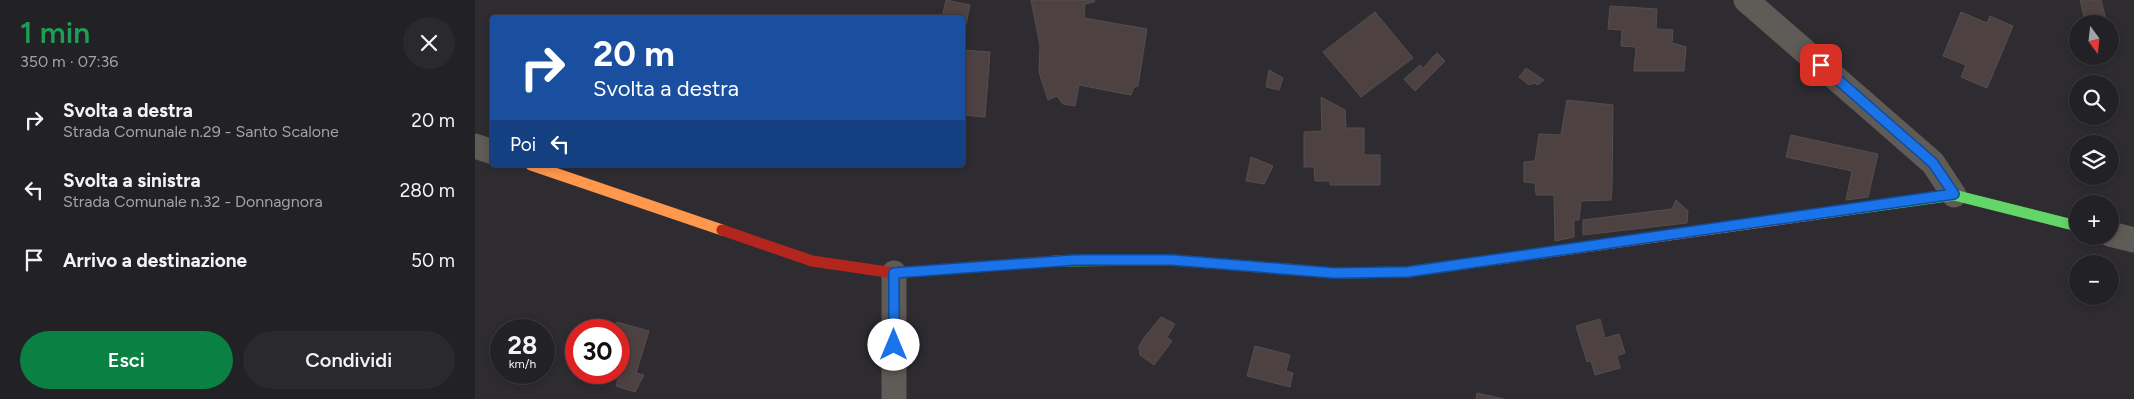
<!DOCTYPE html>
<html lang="it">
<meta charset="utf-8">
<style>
body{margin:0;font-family:Figtree,sans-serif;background:#2a292d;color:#f1f3f6;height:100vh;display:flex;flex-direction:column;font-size:19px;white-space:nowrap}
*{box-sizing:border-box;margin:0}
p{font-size:16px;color:#a2a3a7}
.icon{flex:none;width:28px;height:28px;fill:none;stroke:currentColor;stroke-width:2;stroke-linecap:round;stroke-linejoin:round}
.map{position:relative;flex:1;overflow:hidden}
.sheet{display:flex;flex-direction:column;background:#222125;width:475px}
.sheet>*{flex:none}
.hud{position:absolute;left:15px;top:15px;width:475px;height:152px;border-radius:5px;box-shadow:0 2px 8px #0003,0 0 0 1px #3f3e42;background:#1a4fa0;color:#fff;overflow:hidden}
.needle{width:32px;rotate:165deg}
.tools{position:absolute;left:1594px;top:15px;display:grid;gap:10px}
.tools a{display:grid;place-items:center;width:50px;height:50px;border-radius:50%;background:#222125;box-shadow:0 2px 8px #0003,0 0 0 1px #3f3e42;font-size:25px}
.speed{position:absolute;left:15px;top:319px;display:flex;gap:10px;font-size:25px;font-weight:700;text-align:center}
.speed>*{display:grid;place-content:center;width:65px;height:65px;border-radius:50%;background:#222125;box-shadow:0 2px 8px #0003,0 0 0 1px #3f3e42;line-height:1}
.speed small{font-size:12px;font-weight:400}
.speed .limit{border:8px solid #d22;background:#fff;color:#111}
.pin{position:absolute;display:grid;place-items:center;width:42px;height:42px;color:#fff;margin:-21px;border-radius:10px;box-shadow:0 2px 8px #0006}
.me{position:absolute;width:55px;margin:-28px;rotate:0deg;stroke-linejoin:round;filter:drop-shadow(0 0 4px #0008)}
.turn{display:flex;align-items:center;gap:18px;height:105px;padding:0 20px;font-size:22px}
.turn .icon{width:65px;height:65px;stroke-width:2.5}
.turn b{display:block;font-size:35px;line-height:42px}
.then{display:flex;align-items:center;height:48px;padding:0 20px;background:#0003;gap:10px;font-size:19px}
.round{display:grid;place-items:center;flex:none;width:52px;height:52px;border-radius:26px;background:#2a292d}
.headline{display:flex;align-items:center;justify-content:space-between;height:85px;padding:0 20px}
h1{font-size:30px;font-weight:600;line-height:38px;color:#1e9e55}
.cta{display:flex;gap:10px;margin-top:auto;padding:10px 20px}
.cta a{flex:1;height:58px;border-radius:30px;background:#0b8043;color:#fff;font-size:20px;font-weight:600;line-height:58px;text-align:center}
.cta a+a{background:#2a292d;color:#f1f3f6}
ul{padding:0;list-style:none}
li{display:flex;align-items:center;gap:15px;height:70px;padding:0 20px}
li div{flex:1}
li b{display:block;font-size:19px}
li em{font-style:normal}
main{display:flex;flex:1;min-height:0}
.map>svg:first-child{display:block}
.building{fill:#4d4141;stroke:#524f51}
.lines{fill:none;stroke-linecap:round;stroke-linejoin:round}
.street{stroke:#5f5b57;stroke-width:25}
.fast{stroke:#63d668;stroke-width:11}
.slow{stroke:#ff974d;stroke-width:11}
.jam{stroke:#b3261e;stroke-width:11}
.route-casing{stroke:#114b97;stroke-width:12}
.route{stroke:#1a73e8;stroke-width:9}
</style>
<main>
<section class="sheet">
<div class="headline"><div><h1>1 min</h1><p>350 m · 07:36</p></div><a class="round"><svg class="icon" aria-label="close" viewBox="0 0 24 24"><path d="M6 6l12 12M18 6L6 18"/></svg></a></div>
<ul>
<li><svg class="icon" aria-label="right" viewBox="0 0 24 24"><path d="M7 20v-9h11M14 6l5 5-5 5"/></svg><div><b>Svolta a destra</b><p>Strada Comunale n.29 - Santo Scalone</p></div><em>20 m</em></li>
<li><svg class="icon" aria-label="left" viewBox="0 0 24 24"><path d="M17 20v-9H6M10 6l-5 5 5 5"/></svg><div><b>Svolta a sinistra</b><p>Strada Comunale n.32 - Donnagnora</p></div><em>280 m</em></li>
<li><svg class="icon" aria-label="arrive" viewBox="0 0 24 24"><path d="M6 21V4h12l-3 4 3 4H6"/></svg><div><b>Arrivo a destinazione</b></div><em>50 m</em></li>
</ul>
<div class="cta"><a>Esci</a><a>Condividi</a></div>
</section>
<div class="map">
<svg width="1659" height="399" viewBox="0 0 1659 399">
<rect width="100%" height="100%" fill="#2e2c31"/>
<g class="building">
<polygon points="471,0 495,5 490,29 488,28 488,18 467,18"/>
<polygon points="556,0 620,0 619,2 610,4 609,18 672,29 663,86 659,87 656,95 604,85 600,106 588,104 582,96 573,100 564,72 565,46"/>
<polygon points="1605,0 1626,0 1632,24 1611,24"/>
<polygon points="1135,6 1182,9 1181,29 1198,30 1197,43 1211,47 1209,71 1159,71 1161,47 1146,46 1147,30 1133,29"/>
<polygon points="900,12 938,58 886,97 848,52"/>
<polygon points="1486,12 1512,23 1515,16 1538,26 1512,88 1486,77 1491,65 1468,56"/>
<polygon points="488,50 515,52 510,117 488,115"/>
<polygon points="962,53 970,61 940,91 929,79 945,65 948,68"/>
<polygon points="1051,68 1069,80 1063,85 1059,83 1054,85 1044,77"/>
<polygon points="794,70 808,78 804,90 791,87"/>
<polygon points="846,97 870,110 871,128 889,128 889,155 905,155 905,185 855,185 855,181 840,181 839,167 829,167 829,132 847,131"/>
<polygon points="1092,100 1138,105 1137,188 1136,200 1106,201 1104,220 1099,220 1099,237 1080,241 1079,195 1061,195 1060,183 1049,182 1049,162 1060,161 1064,134 1086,135"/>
<polygon points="1316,135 1403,154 1393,197 1371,200 1377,171 1311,157"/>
<polygon points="776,157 798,166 789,184 771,181"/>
<polygon points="1201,200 1213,211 1212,223 1108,235 1108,220 1197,209"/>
<polygon points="686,317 700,324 692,337 697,341 679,365 665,355 664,347 668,339"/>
<polygon points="1125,319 1130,338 1144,334 1150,353 1142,356 1145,368 1120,375 1116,361 1112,362 1101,326"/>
<polygon points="142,322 174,331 161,373 169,375 160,392 141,386 146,368 144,368 144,330 139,330"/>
<polygon points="780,346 815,355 811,371 818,373 815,387 772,376"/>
<polygon points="1002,393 1029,399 1001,399"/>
</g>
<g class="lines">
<g class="street">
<polyline points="1271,0 1458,163 1479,195"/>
<polyline points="0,146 18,152"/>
<polyline points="1635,234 1659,240"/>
<polyline points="419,273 419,399"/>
</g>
<g class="fast">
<polyline points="1350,213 1479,195 1602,226"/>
<polyline points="579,261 697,260 859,273 932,272 1067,253"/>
</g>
<g class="slow">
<polyline points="56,165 247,230"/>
<polyline points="1067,253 1350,213"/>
</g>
<polyline class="jam" points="247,230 337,261 419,273 579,261"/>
</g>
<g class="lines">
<defs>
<polyline id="route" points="419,345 419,273 600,260 697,260 859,273 932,272 1479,194 1458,163 1346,65"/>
</defs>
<use href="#route" class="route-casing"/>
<use href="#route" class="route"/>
</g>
</svg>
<div class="tools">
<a><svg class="needle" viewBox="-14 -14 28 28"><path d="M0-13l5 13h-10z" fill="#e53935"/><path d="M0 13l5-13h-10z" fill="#a2a3a7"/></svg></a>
<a><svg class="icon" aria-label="search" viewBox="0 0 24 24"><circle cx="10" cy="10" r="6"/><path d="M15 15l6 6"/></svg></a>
<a><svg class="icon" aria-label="layers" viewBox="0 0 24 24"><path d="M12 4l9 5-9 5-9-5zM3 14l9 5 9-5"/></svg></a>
<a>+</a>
<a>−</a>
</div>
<div class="speed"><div>28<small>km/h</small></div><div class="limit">30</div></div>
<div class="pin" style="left:1346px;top:65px;background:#d93025"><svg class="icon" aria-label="arrive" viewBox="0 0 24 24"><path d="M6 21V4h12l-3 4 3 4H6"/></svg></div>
<svg class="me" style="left:419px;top:345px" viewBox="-20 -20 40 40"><circle r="19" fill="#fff"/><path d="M0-13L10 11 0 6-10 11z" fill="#1a73e8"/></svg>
<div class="hud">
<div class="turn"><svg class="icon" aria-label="right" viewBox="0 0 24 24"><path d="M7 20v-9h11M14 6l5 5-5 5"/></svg><div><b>20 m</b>Svolta a destra</div></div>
<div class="then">Poi<svg class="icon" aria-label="left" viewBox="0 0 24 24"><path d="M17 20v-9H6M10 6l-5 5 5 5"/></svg></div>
</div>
</div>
</main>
